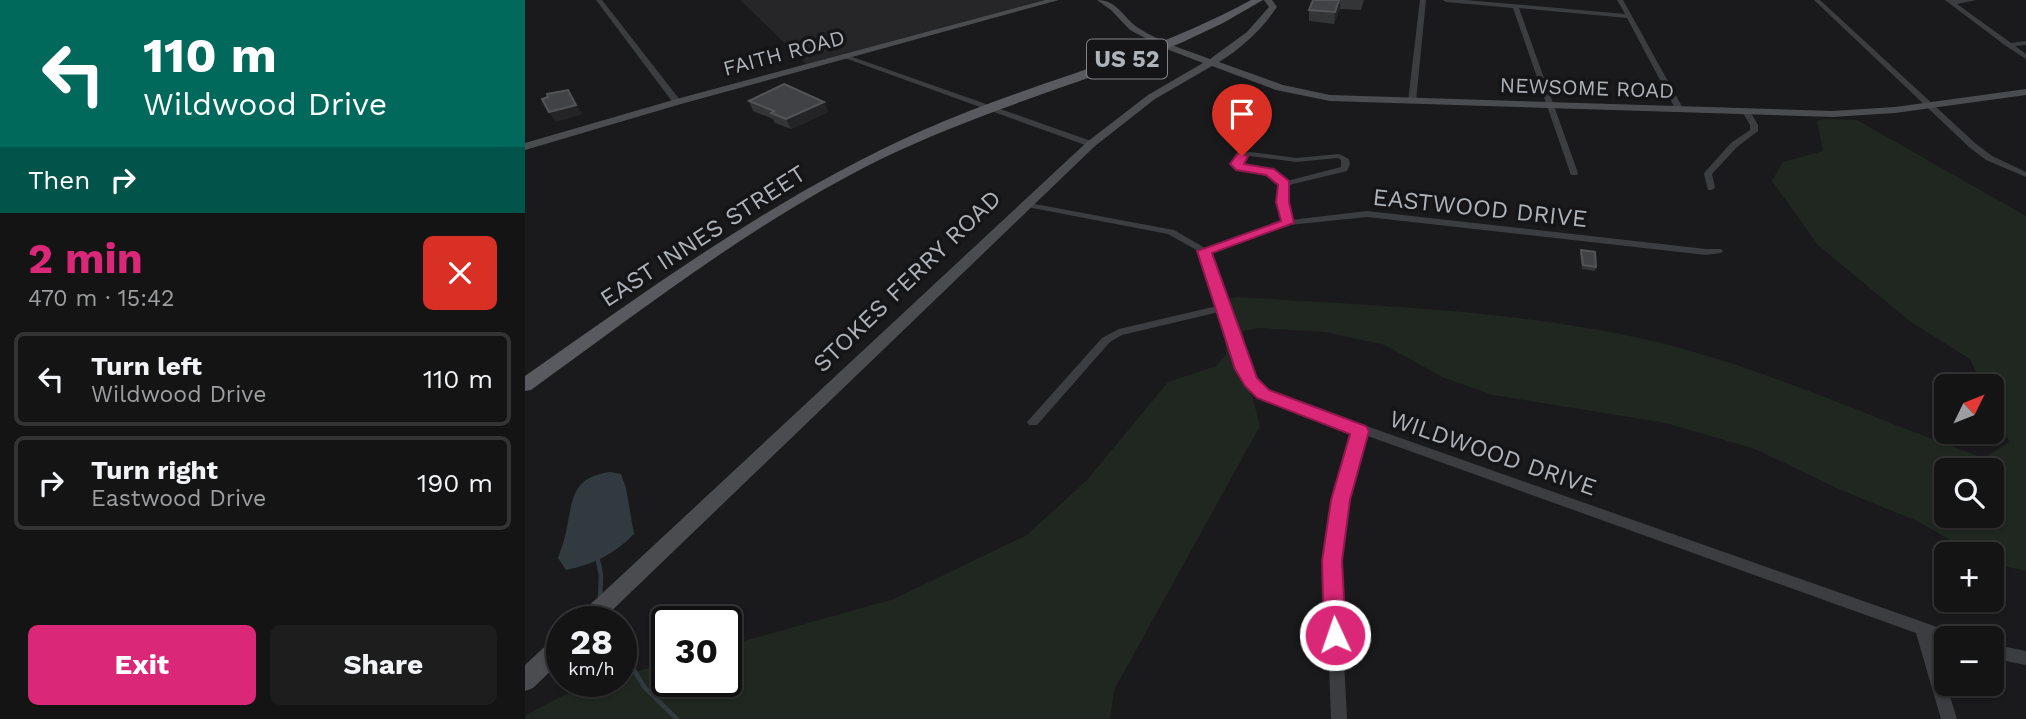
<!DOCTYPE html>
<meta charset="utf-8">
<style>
body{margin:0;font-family:"Work Sans",sans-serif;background:#1d1d1e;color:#f1f3f6;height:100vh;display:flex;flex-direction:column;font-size:26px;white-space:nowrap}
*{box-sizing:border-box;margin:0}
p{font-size:23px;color:#9d9ea0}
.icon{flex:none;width:38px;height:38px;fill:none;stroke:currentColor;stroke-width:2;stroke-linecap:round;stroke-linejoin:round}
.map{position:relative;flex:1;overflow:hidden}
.panel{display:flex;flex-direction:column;background:#141415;width:525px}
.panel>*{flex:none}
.guide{background:#00695c;color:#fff;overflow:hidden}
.needle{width:46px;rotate:47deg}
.fabs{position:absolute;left:1409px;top:374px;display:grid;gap:14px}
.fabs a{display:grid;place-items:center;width:70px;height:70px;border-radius:10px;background:#141415;box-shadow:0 2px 5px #0004,0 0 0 2px #333334;font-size:35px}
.speed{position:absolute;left:21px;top:606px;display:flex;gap:14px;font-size:35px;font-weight:700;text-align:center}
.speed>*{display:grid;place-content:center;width:91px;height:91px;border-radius:50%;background:#141415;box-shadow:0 2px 5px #0004,0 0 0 2px #333334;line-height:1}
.speed small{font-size:18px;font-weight:400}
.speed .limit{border:4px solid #111;border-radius:10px;background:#fff;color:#111}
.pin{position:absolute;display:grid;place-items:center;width:60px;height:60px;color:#fff;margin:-72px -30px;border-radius:50% 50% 50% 0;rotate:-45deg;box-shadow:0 0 7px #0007}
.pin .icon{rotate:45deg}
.me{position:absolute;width:77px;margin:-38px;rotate:357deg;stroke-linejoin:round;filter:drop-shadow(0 0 5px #0008)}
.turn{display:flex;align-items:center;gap:24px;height:147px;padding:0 28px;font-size:32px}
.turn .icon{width:91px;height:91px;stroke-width:2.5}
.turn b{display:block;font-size:49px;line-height:60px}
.then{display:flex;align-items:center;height:66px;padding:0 28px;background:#0003;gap:14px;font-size:26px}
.round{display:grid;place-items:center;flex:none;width:74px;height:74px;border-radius:10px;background:#1d1d1e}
.overview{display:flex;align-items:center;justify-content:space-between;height:119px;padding:0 28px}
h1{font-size:42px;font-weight:700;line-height:52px;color:#db2777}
.cta{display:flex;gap:14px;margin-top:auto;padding:14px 28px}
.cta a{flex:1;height:80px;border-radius:10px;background:#db2777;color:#fff;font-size:28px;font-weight:700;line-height:80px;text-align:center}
.cta a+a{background:#1d1d1e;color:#f1f3f6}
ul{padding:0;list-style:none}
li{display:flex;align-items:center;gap:21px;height:94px;margin:0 14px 10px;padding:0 14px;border:4px solid #333334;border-radius:10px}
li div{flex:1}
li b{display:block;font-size:26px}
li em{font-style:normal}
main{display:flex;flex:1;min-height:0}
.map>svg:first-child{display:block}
.built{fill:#262629}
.green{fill:#202720;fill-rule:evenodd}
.water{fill:#313b3f}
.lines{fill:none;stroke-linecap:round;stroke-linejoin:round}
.stream{stroke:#313b3f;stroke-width:4.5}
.street{fill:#3b3d40;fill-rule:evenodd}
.secondary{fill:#4a4c50;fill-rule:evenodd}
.primary{fill:#585a5f;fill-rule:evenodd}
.wall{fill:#333537}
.shaded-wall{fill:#242426}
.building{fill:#404245;stroke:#525457;stroke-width:2}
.route{fill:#db2777;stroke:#8e194d;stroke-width:2}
.labels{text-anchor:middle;stroke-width:7;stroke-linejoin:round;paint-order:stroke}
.far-street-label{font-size:21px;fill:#aeb3ba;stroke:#151517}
.shield{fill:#151517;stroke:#808489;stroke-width:2}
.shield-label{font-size:23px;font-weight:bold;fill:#aeb3ba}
.street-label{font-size:24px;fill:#aeb3ba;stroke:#151517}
</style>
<main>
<section class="panel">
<div class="guide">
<div class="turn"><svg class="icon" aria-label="left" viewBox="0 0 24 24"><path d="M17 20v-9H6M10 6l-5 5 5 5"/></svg><div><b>110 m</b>Wildwood Drive</div></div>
<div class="then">Then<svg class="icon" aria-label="right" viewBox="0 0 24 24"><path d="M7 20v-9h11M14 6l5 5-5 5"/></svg></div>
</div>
<div class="overview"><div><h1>2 min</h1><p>470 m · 15:42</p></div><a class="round" style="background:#d93025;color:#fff"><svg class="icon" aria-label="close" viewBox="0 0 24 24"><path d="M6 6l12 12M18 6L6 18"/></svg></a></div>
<ul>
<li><svg class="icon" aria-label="left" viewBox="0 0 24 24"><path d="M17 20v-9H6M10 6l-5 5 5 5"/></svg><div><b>Turn left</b><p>Wildwood Drive</p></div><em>110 m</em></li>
<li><svg class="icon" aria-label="right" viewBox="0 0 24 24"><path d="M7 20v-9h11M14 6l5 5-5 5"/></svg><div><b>Turn right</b><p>Eastwood Drive</p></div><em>190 m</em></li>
</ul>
<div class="cta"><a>Exit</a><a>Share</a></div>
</section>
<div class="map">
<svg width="1501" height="719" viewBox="0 0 1501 719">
<rect width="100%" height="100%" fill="#1a1a1c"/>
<polygon class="built" points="215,0 519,0 281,64"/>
<path class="green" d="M1298 119 1332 120 1501 216V571L1467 563 1466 555H1452L1392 521 1316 490 1230 449 1141 423 968 395 917 377 860 345 800 332 734 328 718 331 720 343 707 357 728 399 735 426 589 690 585 719H0V716C31 699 60 681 96 681V676L142 663V681H201V646L369 599 502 535 562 480 643 382 691 366 701 355 700 333 694 319 709 316 701 299 713 297C860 307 1012 310 1155 348 1259 376 1358 423 1459 458L1484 442 1467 405 1466 387H1458L1445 359 1386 322 1293 245 1247 181 1258 162 1298 151 1292 121ZM1421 471H1466V516H1421Z"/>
<path class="water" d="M85 472 96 474 101 488 109 534C90 554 67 565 41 570L33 558C36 550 39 541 41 532 48 500 46 477 85 472Z"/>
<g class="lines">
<g class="stream">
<polyline points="72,556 76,575 75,600"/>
<polyline points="81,617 83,621"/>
<polyline points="96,649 120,688 152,719"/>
</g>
<g class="street">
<polygon points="71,0 77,0 155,100 155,104 149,104"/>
<polygon points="895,0 901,0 891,101 887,103 883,101"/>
<polygon points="918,0 941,0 1100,14 1092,0 1098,0 1159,110 1155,112 1151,110 1102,18 994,8 1053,173 1052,175 1046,175 988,8 921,2"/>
<polygon points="1289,0 1295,0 1450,143 1467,156 1501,172 1501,177 1461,160 1444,147"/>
<polygon points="1420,0 1451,0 1432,4 1486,43 1501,41 1501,45 1490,46 1501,54 1501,59 1481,46"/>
<polygon points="319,54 569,142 570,144 569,146 563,146 317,57 317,55"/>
<polygon points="1219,111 1226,113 1233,125 1233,131 1212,147 1187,174 1190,188 1186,190 1183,190 1179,174 1180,172 1206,143 1225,130 1225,125 1218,113"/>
<path d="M725 152 771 158 814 154 824 159 825 164 822 171 764 185 761 202 766 220 842 211 1181 249H1196L1198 251 1196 253 1181 255 842 217 764 225 684 252 723 368 730 379 742 391 1432 634 1434 639H1421V643L1407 638 1432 719H1416L1391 633 840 435 821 501 814 561 822 719H806L800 561 809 501 829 431 734 397 722 385 713 368 694 312 597 335 585 342 512 425H504L502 422 577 338 594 329 692 306 675 252 643 234 502 207 499 206V202L649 230 680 248 758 222 753 202 756 185C742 171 721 176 707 164L714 154ZM725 156 771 162 813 158 816 160V167L762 181C748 169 731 172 716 163L720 158Z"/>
<polygon points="1466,644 1501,651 1501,665 1466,658"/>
</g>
<g class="secondary">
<polygon points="520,0 534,0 156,104 0,150 0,143 148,100"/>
<path d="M572 0C592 0 597 16 612 27 634 42 661 50 685 59L722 32 744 7 739 0H747L752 7C736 30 718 47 694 62L758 85 805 95 1307 111 1370 107 1501 89V95L1370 113 1307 117 805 101 751 90 687 66 630 99 570 146 76 621H52L55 614 562 142 623 95 678 63 639 48 605 30 586 10Z"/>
<polygon points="37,635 37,660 8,688 0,691 0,665 29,638"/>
</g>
<path class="primary" d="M726 0H738L698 23 658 42C558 83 453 112 356 159 231 221 119 308 6 390L0 391V376C128 286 253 195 396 131 505 82 618 59 726 0Z"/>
</g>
<g class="wall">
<polygon points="788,0 839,0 836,10 815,9 809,24 784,21 784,10"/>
<polygon points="224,101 299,102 303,112 266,129 250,123 248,119 228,111"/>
<polygon points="1056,250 1071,267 1070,271 1057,269 1055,253"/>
</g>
<g class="shaded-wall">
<polygon points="814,0 815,0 815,9 809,24 810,12"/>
<polygon points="299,102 303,112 266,129 261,119"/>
<polygon points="51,105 58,114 31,122 24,112"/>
</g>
<g class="building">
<polygon points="788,0 814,0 810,12 784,10"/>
<polygon points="259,84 299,102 261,119 246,113 249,111 224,101"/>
<polygon points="43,90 51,105 24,112 17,99 23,97 22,94"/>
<polygon points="1056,250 1070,252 1071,267 1058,265"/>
</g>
<polygon class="route" points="713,153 723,156 719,164 749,169 764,181 764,202 769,223 687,253 732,378 744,390 841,426 844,431 825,500 817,561 821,635 818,642 810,645 803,642 799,635 797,561 806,500 825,434 732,398 720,386 710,369 672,251 756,221 751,202 753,185 741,175 711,170 705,164"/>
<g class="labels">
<g class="far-street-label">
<text transform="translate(259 53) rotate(-15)" y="7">FAITH ROAD</text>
<text transform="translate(1062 88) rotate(2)" y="7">NEWSOME ROAD</text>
</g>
<rect class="shield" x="562" y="39.5" width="80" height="39" rx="5"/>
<g class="shield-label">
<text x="602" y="67">US 52</text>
</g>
<g class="street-label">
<text transform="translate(955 208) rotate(6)" y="8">EASTWOOD DRIVE</text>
<text transform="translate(178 236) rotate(-33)" y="8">EAST INNES STREET</text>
<text transform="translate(382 281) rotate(-44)" y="8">STOKES FERRY ROAD</text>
<text transform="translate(968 453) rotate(19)" y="8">WILDWOOD DRIVE</text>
</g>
</g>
</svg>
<div class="fabs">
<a><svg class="needle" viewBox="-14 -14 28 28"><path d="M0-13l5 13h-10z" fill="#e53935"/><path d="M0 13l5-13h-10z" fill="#9d9ea0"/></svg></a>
<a><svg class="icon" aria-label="search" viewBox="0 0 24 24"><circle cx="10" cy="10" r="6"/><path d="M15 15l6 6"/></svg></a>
<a>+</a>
<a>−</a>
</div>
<div class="speed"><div>28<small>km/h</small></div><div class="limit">30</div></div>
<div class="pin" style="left:717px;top:156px;background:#d93025"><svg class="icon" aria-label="arrive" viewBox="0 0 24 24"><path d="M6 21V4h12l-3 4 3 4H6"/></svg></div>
<svg class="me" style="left:810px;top:635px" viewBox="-20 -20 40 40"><circle r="17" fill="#db2777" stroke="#fff" stroke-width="3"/><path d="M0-11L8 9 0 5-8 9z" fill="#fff"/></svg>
</div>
</main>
